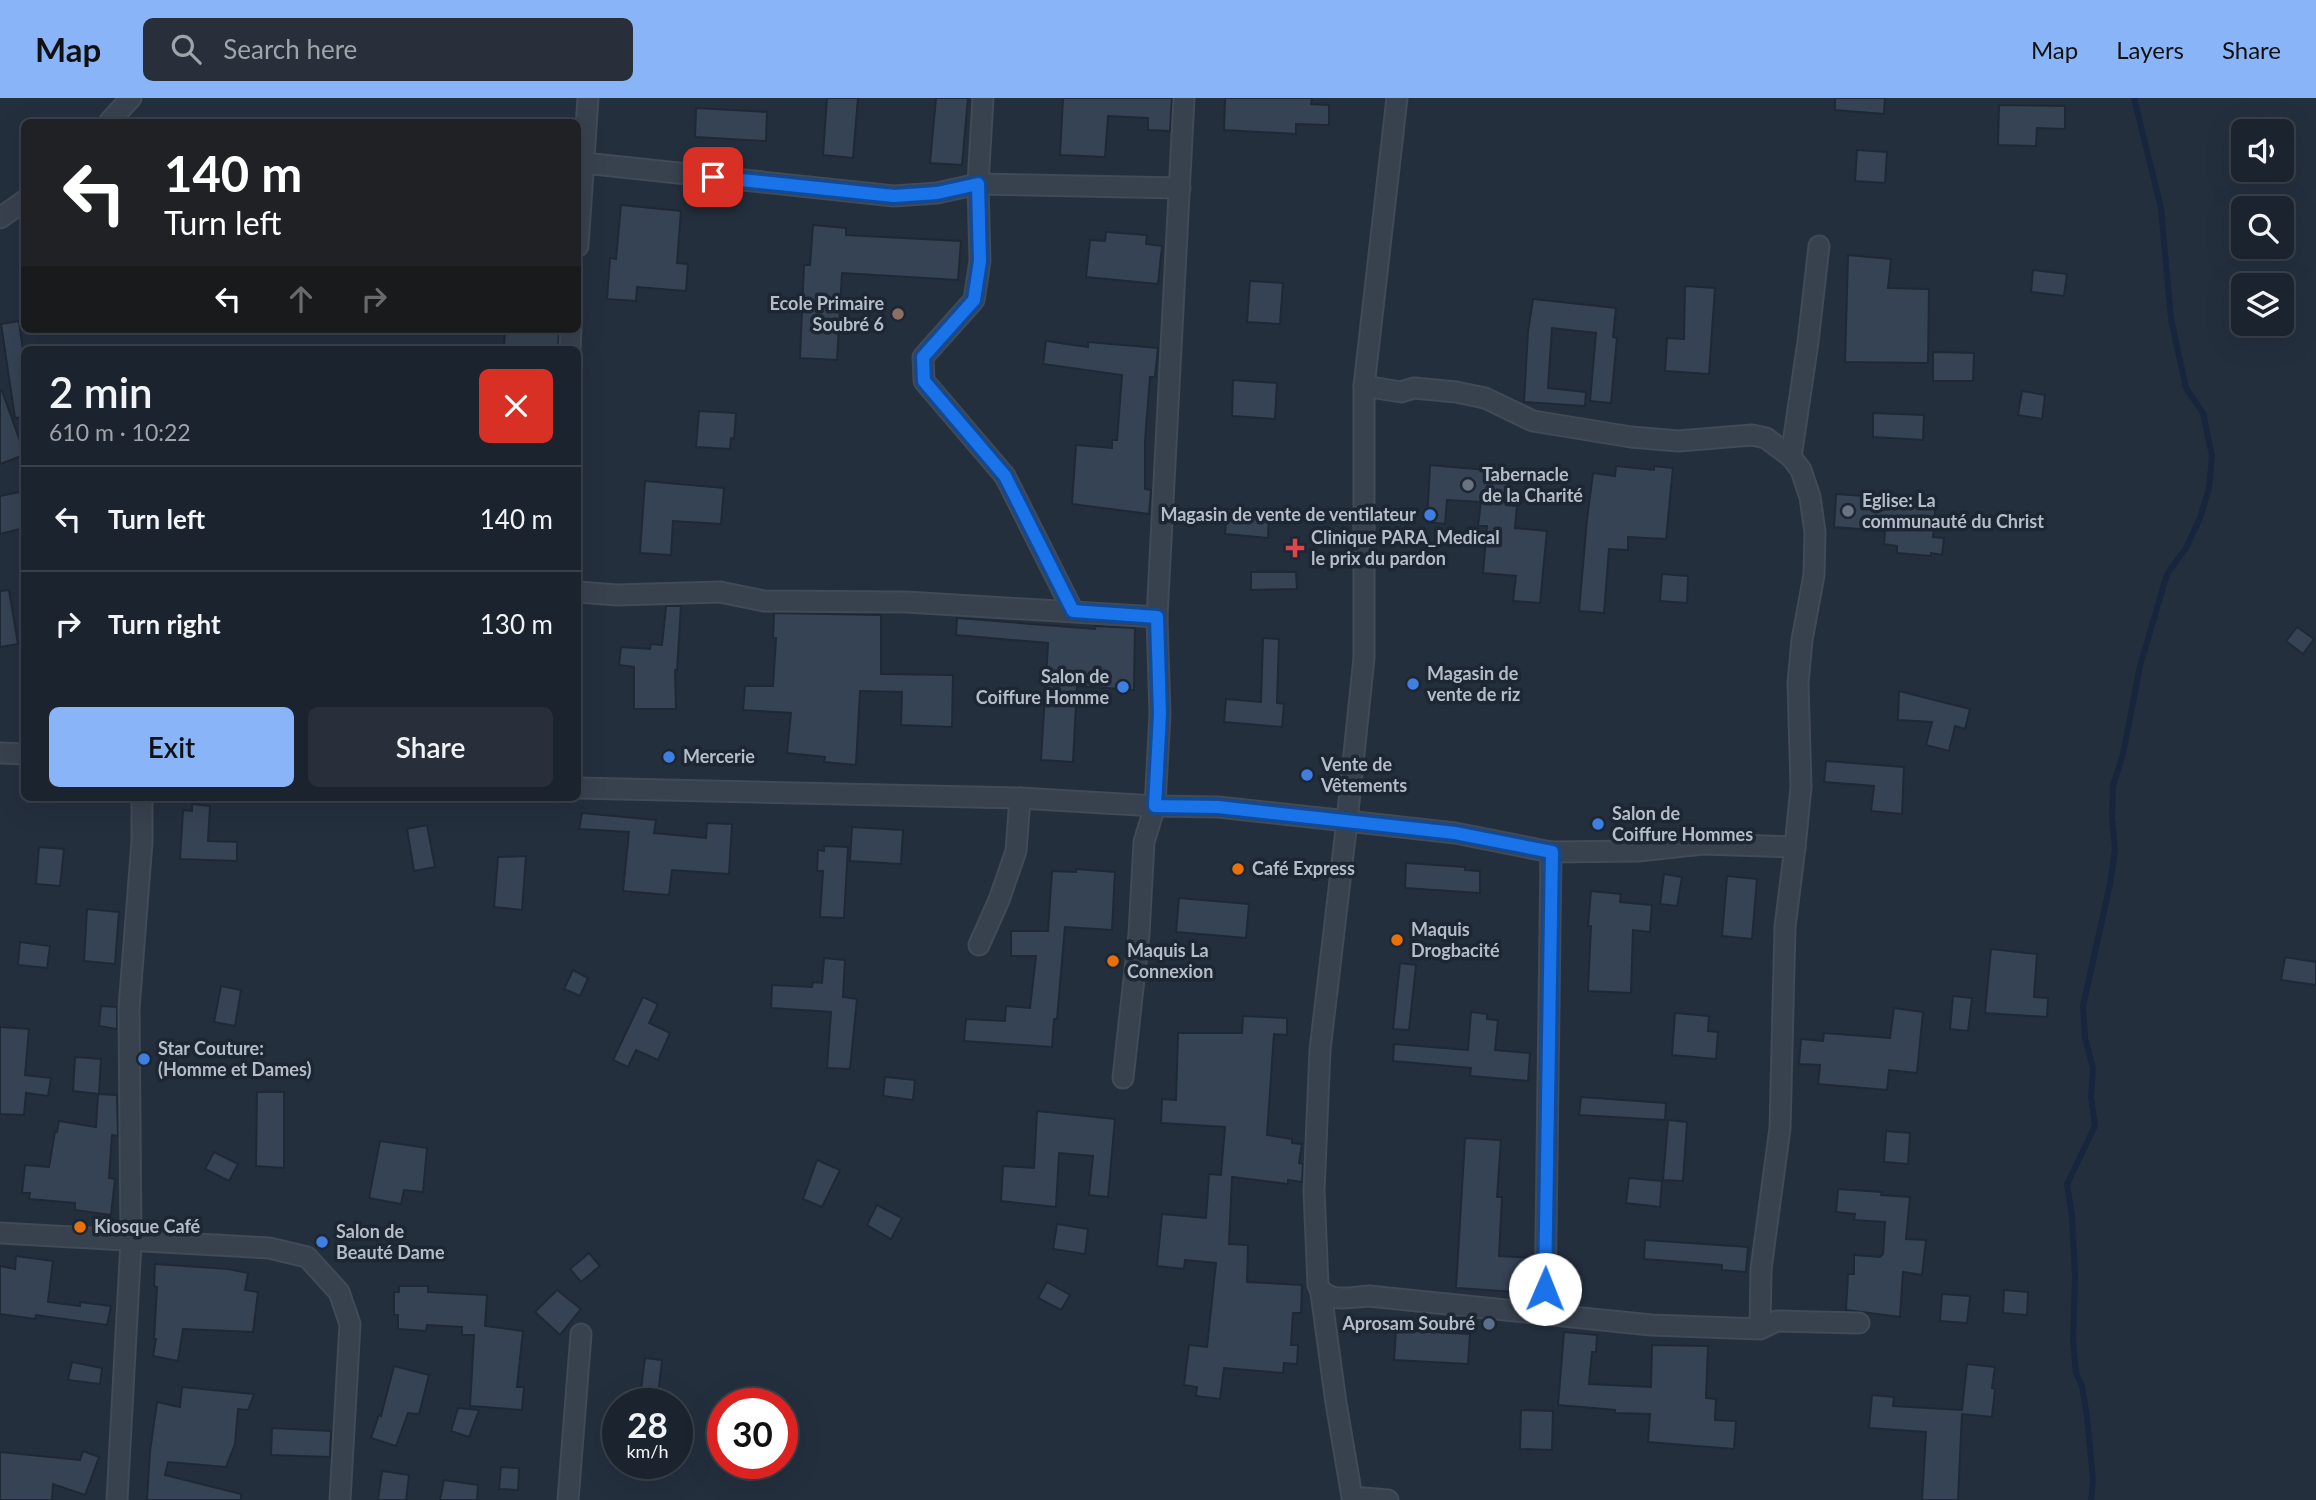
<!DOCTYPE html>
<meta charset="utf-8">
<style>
body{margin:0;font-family:Lato,sans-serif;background:#282f3a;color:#f1f3f6;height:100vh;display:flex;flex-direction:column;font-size:26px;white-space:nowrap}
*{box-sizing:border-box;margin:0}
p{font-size:23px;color:#a0a4aa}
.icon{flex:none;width:38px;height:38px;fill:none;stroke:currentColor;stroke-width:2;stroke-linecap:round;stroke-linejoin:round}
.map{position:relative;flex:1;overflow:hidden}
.side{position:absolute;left:21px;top:248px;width:560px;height:455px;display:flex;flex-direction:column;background:#1b232e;border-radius:10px;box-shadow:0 7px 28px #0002,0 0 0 2px #39404a}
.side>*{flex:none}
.top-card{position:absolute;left:21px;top:21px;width:560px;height:214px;border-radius:10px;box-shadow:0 7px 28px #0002,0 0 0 2px #39404a;background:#202124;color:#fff;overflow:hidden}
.fabs{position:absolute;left:2231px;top:21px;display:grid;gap:14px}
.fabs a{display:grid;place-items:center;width:63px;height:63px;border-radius:10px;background:#1b232e;box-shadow:0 7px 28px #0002,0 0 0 2px #39404a;font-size:35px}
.speed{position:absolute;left:602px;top:1290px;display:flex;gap:14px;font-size:35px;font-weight:700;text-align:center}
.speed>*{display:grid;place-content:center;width:91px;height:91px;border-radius:50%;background:#1b232e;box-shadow:0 7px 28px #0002,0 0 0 2px #39404a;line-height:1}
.speed small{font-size:18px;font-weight:400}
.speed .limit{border:10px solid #d22;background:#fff;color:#111}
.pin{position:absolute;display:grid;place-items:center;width:60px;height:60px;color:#fff;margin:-30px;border-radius:14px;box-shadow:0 4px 10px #0006}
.me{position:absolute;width:77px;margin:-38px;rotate:1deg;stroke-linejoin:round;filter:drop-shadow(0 0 5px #0008)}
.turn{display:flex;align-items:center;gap:24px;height:147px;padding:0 28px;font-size:32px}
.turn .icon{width:91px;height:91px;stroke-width:2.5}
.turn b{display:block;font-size:49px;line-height:60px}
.lanes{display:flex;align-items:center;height:66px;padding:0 28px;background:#0003;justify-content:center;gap:35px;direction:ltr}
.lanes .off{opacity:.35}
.round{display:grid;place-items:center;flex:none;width:74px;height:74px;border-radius:10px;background:#282f3a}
.headline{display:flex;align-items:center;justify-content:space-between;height:119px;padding:0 28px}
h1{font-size:42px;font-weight:600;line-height:52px}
.primary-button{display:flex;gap:14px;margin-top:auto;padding:14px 28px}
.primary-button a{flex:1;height:80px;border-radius:10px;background:#8ab4f8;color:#111;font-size:28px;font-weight:600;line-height:80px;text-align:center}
.primary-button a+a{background:#282f3a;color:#f1f3f6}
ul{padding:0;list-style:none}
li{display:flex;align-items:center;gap:21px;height:105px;padding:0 28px;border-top:2px solid #39404a}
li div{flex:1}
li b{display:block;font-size:26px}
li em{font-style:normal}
header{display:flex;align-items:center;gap:42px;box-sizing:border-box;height:98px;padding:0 35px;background:#8ab4f8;color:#111}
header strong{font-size:33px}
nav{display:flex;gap:38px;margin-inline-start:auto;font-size:24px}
.search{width:490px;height:63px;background:#282f3a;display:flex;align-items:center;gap:18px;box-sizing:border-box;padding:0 24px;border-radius:10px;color:#a0a4aa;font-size:26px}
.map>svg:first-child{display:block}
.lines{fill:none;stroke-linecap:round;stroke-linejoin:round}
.stream{stroke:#17263c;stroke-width:6}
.building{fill:#364354;stroke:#1f2835;stroke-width:2}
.street-casing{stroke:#414a57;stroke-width:23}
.street{stroke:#38414e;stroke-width:19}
.route-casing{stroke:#114b97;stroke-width:18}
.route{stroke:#1a73e8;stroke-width:12}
.education-dot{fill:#8d6e63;stroke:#1d2633;stroke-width:2.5}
.worship-dot{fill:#6b7280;stroke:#1d2633;stroke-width:2.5}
.shop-dot{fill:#3f7fe0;stroke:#1d2633;stroke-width:2.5}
.health-dot{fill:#e0444e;stroke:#1d2633;stroke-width:2.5}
.food-dot{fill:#e8710a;stroke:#1d2633;stroke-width:2.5}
.service-dot{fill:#5c6f8a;stroke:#1d2633;stroke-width:2.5}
.labels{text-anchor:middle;stroke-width:7;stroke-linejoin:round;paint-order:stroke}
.poi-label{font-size:18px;font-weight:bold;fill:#b4bcc9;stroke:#1d2633;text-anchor:start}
</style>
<header>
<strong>Map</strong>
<div class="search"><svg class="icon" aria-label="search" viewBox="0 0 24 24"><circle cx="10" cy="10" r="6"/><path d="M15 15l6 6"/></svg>Search here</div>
<nav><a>Map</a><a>Layers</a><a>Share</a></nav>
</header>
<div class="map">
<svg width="2316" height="1402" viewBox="0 0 2316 1402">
<rect width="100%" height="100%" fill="#242f3e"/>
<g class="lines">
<polyline class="stream" points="2091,1402 2093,1382 2087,1319 2082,1288 2076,1275 2073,1243 2075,1178 2072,1118 2067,1086 2095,1028 2091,999 2093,970 2085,940 2083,908 2110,786 2115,752 2112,719 2113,688 2123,656 2140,568 2167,476 2186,450 2200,420 2209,390 2212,358 2203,315 2186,290 2171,221 2161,110 2134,0"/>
</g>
<g class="building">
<polygon points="827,0 858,0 853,60 823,57"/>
<polygon points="936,0 968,0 962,67 930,65"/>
<polygon points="1063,0 1172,0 1170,33 1148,32 1148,20 1108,18 1105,59 1060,57"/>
<polygon points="1225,0 1312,0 1311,6 1329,7 1329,27 1296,26 1296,36 1224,32"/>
<polygon points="1835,0 1885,0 1884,16 1835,12"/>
<polygon points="1999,7 2065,8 2065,31 2037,30 2036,48 1998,47"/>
<polygon points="696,10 767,14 766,43 695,39"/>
<polygon points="1857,52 1887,54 1885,85 1855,83"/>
<polygon points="621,107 681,113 677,165 688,166 686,193 637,189 636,203 607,201 610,160 616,161"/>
<polygon points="813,127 846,130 846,137 961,143 958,182 842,175 837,262 800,260 804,167 810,167"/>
<polygon points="1106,134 1147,137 1146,146 1162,148 1158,186 1086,179 1090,142 1105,143"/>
<polygon points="1848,157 1891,161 1888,190 1929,191 1928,265 1845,264"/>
<polygon points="2033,172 2067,176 2064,198 2031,194"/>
<polygon points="1250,183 1283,185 1280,226 1247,224"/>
<polygon points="1685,188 1715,190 1709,276 1665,273 1667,240 1684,241"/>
<polygon points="1533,201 1616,210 1613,239 1617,240 1611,305 1590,303 1596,235 1552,230 1548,290 1586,294 1585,308 1524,304 1528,233"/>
<polygon points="19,223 24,260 24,319 15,320 1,226"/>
<polygon points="505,231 559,231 558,252 504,250"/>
<polygon points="1046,243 1088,249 1088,244 1158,250 1155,279 1150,279 1145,343 1145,391 1151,392 1149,416 1072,406 1076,347 1112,350 1112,342 1117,342 1122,277 1043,266"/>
<polygon points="1933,254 1974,255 1973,283 1933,283"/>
<polygon points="1233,282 1277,285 1275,321 1232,318"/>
<polygon points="0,293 2,293 24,354 24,357 0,366"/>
<polygon points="2022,293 2045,297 2042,321 2018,317"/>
<polygon points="699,313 736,315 734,341 731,340 730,351 696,349"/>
<polygon points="1873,315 1924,317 1923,342 1873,339"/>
<polygon points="1430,367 1509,374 1506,407 1517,408 1515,430 1547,433 1540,505 1513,503 1516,478 1483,475 1487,428 1478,428 1481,404 1447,402 1445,426 1427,424"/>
<polygon points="1616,368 1654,372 1654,368 1673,370 1666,441 1628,439 1628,452 1609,451 1604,515 1579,513 1587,421 1593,375 1615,378"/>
<polygon points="645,383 724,390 721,426 673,423 671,457 640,455"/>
<polygon points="24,393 24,430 0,436 0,398"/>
<polygon points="1836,396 1936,403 1933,439 1944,440 1942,457 1931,455 1931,458 1897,455 1897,448 1884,446 1885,433 1834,429"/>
<polygon points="1227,411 1269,413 1268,440 1225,436"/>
<polygon points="1251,474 1296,474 1297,491 1251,492"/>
<polygon points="1662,476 1688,478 1687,505 1660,503"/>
<polygon points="9,492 18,546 0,549 0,493"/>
<polygon points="666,508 681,508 677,572 675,572 676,611 634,611 634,569 619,567 621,549 650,551 651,546 662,547"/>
<polygon points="774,515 881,517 881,576 953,577 952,629 901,627 902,594 860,593 856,667 824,664 825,659 787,655 791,615 743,612 745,588 773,588 776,540 773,540"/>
<polygon points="957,520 1095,531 1095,528 1135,530 1134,592 1077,588 1073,664 1041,662 1048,545 956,537"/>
<polygon points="2297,529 2314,541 2303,556 2286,543"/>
<polygon points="1263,540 1279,541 1277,605 1284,606 1282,629 1224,624 1226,601 1261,604"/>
<polygon points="1899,593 1970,611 1965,631 1955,628 1949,653 1926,647 1932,624 1898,622"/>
<polygon points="1826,663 1904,669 1902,716 1871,713 1874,688 1824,684"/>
<polygon points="192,706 210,708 208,743 237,744 237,763 180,761 183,712 192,713"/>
<polygon points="582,715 656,722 654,735 706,740 707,725 732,726 729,776 672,772 669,797 623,793 629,734 579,731"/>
<polygon points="427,727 435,769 414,773 407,731"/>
<polygon points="852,729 903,732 901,766 850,763"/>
<polygon points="824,748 848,749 844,820 820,819 823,773 817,773 818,752 824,753"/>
<polygon points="39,749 64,751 60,788 36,786"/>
<polygon points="526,758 522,812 494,809 498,759"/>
<polygon points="1406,765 1465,769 1465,772 1480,773 1480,795 1405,790"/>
<polygon points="1076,771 1115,774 1112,832 1065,829 1057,921 1054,921 1052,949 964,943 966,921 1005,923 1006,908 1030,910 1036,858 1011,858 1011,833 1048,833 1052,773 1076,774"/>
<polygon points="1664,776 1682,779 1677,808 1660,806"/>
<polygon points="1727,778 1757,781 1752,841 1722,838"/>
<polygon points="1591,793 1621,796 1620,804 1652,807 1650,834 1633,832 1631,895 1588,893 1591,828 1588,828"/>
<polygon points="1179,800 1249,806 1246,840 1176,834"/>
<polygon points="87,811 119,814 115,866 84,863"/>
<polygon points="20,844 50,848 47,870 18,867"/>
<polygon points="1991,851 2037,856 2034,899 2048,900 2047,919 1985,915"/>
<polygon points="2285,859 2316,864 2316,887 2281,882"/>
<polygon points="824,860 845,862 843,899 857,901 850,971 827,970 831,914 771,910 772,887 812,889 813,884 822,885"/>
<polygon points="1400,865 1416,867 1409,932 1393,931"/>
<polygon points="573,872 588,880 580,898 564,891"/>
<polygon points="221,888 241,892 235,928 214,924"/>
<polygon points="1953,898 1972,900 1968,933 1950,931"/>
<polygon points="643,899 658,906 649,925 670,935 658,962 636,952 628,969 613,962"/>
<polygon points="101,908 117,909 117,931 99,928"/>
<polygon points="1894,910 1923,914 1917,975 1889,972 1887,992 1818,986 1820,967 1799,966 1801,941 1823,943 1824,935 1890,940"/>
<polygon points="1471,914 1487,916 1487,921 1498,922 1495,952 1530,955 1528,983 1470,978 1471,970 1393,963 1394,946 1468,952"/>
<polygon points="1675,915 1709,918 1708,933 1718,934 1716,961 1672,957"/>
<polygon points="1243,918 1287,920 1287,937 1274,936 1267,1037 1292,1041 1292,1045 1302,1046 1299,1065 1303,1066 1302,1084 1288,1082 1288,1086 1232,1079 1229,1146 1248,1147 1247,1184 1302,1187 1301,1215 1293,1215 1291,1247 1298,1247 1297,1266 1284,1265 1283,1275 1224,1270 1220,1301 1196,1298 1197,1289 1184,1287 1189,1247 1207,1249 1216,1165 1185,1162 1184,1171 1157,1168 1162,1116 1206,1120 1209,1076 1221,1077 1225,1029 1161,1025 1162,1001 1176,1002 1178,935 1242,935"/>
<polygon points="0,929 29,931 25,977 51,980 48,998 26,995 24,1017 0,1016"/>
<polygon points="75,959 101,961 99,996 73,993"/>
<polygon points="885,979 915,982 913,1002 883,998"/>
<polygon points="257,994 284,994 284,1070 256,1068"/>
<polygon points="98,996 117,997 118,1038 112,1037 109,1080 115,1081 111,1117 75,1112 75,1105 29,1101 30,1095 22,1095 25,1067 49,1069 55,1033 57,1034 59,1023 96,1029"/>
<polygon points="1581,999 1666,1005 1665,1022 1579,1017"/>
<polygon points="1037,1013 1115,1021 1108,1099 1089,1097 1093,1058 1059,1055 1056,1109 1001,1103 1003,1068 1034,1070"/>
<polygon points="1668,1022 1687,1024 1683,1083 1663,1082"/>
<polygon points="1886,1033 1910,1035 1908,1066 1884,1064"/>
<polygon points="1465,1040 1501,1042 1497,1099 1502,1099 1499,1158 1533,1160 1533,1195 1456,1190"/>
<polygon points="380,1043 427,1050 423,1094 404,1092 401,1106 369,1100"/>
<polygon points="214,1054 238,1066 229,1083 205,1071"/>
<polygon points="817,1062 840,1072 822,1109 803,1101"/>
<polygon points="1629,1080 1662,1083 1660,1109 1626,1105"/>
<polygon points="1838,1091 1882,1094 1881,1097 1910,1099 1906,1141 1926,1142 1922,1177 1903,1174 1900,1219 1846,1212 1848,1176 1854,1176 1854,1157 1880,1159 1883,1156 1885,1124 1854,1122 1855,1116 1836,1114"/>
<polygon points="877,1107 902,1120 891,1141 867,1127"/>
<polygon points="1057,1126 1088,1131 1085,1156 1053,1151"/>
<polygon points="1645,1142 1748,1149 1746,1174 1722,1172 1722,1167 1644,1161"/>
<polygon points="589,1155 600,1168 581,1184 570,1171"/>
<polygon points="16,1158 53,1163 48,1204 80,1208 80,1204 111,1208 107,1227 36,1217 35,1221 0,1216 0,1168 15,1171"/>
<polygon points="155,1166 228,1171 248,1175 245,1192 258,1194 253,1234 183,1231 178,1263 153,1258 156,1241 154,1241 157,1189 154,1188"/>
<polygon points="1047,1184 1070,1197 1061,1212 1038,1200"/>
<polygon points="399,1188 428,1188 428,1194 487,1197 485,1228 523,1233 517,1289 524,1289 522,1312 470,1308 474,1237 462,1237 462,1229 427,1227 426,1233 398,1231 398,1217 394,1217 394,1194 399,1194"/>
<polygon points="557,1192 581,1211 560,1237 535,1214"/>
<polygon points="2004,1192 2028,1194 2027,1217 2003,1215"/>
<polygon points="1942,1196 1970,1198 1967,1225 1940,1223"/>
<polygon points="1396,1232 1470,1236 1468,1266 1394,1262"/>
<polygon points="1564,1234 1597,1237 1596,1254 1592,1254 1589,1286 1651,1289 1652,1247 1708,1248 1706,1300 1716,1301 1715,1322 1736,1323 1734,1351 1648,1344 1650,1316 1615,1315 1615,1312 1558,1307"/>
<polygon points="645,1260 662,1262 657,1306 639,1306"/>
<polygon points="72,1264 102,1270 100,1286 68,1282"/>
<polygon points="1967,1266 1995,1269 1992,1290 1995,1291 1992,1319 1962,1316 1958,1402 1922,1402 1926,1334 1869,1330 1872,1297 1894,1299 1893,1308 1962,1312"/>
<polygon points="394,1268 429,1277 419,1316 408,1315 396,1348 371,1340 379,1317 381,1318"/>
<polygon points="182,1289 254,1296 248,1312 238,1311 235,1346 226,1369 168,1364 165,1377 241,1396 241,1402 147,1402 150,1353 157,1304 180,1309"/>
<polygon points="458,1310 479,1312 469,1339 451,1333"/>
<polygon points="1521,1312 1553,1313 1552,1352 1520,1351"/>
<polygon points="272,1330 331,1333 330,1359 271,1357"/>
<polygon points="83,1353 99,1359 85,1397 53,1386 52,1402 0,1402 0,1354 80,1362"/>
<polygon points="501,1369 519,1370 518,1392 499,1391"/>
<polygon points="382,1373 409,1377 406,1402 378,1402"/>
<polygon points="444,1382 478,1387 477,1402 440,1402"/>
</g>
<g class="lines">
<defs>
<g id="street">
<polyline points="983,0 978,86 980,163 974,202 923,259 924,283 1005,378 1073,513"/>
<polyline points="109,24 131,0"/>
<polyline points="584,65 894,98 937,95 978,86 1180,90"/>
<polyline points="0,120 24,103"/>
<polyline points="578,148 588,0"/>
<polyline points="570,252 571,231"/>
<polyline points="1364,288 1401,294 1414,290 1456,294 1485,300 1533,323 1631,339 1678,343 1752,337 1766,340 1791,359 1801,372 1810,399 1815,434 1814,477 1802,542 1798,585 1801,689 1795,749"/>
<polyline points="1791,359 1808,244 1819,148"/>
<polyline points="578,494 617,497 720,494 764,503 906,504 1157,519"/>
<polyline points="0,655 24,656"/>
<polyline points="578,690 1020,700 1155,708 1160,616 1157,519 1184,0"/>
<polyline points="979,847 999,802 1016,753 1020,700"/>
<polyline points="1123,980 1139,836 1144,744 1155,708 1218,709 1347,723 1364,560 1364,288 1397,0"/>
<polyline points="0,1135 269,1150 307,1159 339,1194 350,1226 340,1402"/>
<polyline points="1321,1195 1336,1305 1352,1399 1388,1402"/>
<polyline points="1545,1217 1551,754"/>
<path d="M1760 1231 1761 1171 1780 1030 1785 829 1795 749 1703 746 1638 753 1551 754 1455 735 1347 723 1320 952 1314 1093 1318 1187C1326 1206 1352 1199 1369 1198L1651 1227 1760 1231 1777 1223 1859 1225"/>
<polyline points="117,1402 131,1144 129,910 142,744 142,700"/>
<polyline points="568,1402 581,1236"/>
</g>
</defs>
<use href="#street" class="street-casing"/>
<use href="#street" class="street"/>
</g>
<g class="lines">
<defs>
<polyline id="route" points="713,79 894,98 937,95 978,86 980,163 974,202 923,259 924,283 1005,378 1073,513 1157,519 1160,616 1155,708 1218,709 1455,735 1552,754 1545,1191"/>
</defs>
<use href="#route" class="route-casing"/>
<use href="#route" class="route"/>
</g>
<circle class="education-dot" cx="898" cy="216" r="7"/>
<g class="worship-dot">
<circle cx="1468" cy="387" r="7"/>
<circle cx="1848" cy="413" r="7"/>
</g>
<g class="shop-dot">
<circle cx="1430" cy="417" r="7"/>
<circle cx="1413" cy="586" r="7"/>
<circle cx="1123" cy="589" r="7"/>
<circle cx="669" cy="659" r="7"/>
<circle cx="1307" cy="677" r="7"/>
<circle cx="1598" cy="726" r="7"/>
<circle cx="144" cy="961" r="7"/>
<circle cx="322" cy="1144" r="7"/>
</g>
<path class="health-dot" d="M1291.5 439.5h7v7h7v7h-7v7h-7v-7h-7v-7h7z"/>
<g class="food-dot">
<circle cx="1238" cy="771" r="7"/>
<circle cx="1397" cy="842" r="7"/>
<circle cx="1113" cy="863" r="7"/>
<circle cx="80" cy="1129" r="7"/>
</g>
<circle class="service-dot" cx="1489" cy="1226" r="7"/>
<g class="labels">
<g class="poi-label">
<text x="884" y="212" text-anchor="end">Ecole Primaire<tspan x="884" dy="21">Soubré 6</tspan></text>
<text x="1482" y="383">Tabernacle<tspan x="1482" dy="21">de la Charité</tspan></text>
<text x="1862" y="409">Eglise: La<tspan x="1862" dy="21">communauté du Christ</tspan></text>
<text x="1416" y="423" text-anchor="end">Magasin de vente de ventilateur</text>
<text x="1311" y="446">Clinique PARA_Medical<tspan x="1311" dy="21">le prix du pardon</tspan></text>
<text x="1427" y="582">Magasin de<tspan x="1427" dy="21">vente de riz</tspan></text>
<text x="1109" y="585" text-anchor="end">Salon de<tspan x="1109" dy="21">Coiffure Homme</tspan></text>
<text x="683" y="665">Mercerie</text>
<text x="1321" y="673">Vente de<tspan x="1321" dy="21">Vêtements</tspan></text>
<text x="1612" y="722">Salon de<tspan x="1612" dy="21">Coiffure Hommes</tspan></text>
<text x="1252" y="777">Café Express</text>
<text x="1411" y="838">Maquis<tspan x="1411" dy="21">Drogbacité</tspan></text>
<text x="1127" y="859">Maquis La<tspan x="1127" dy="21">Connexion</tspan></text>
<text x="158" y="957">Star Couture:<tspan x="158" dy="21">(Homme et Dames)</tspan></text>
<text x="94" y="1135">Kiosque Café</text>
<text x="336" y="1140">Salon de<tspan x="336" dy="21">Beauté Dame</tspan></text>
<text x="1475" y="1232" text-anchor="end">Aprosam Soubré</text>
</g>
</g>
</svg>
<div class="fabs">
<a><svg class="icon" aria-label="sound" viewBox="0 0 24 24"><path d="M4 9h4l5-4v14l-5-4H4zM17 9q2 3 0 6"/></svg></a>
<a><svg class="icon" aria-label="search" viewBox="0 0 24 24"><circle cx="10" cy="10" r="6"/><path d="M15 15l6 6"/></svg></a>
<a><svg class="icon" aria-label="layers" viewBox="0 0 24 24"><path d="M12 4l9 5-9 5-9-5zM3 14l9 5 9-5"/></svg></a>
</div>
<div class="speed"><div>28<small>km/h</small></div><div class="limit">30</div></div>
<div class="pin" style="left:713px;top:79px;background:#d93025"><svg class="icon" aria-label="arrive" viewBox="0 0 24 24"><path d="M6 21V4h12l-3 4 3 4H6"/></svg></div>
<svg class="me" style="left:1545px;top:1191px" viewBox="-20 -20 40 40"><circle r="19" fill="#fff"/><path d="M0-13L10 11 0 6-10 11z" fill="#1a73e8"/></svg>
<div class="top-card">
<div class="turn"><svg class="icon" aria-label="left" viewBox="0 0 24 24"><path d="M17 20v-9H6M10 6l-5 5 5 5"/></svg><div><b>140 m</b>Turn left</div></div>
<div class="lanes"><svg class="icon" aria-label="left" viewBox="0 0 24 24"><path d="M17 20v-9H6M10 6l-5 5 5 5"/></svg><svg class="icon off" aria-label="ahead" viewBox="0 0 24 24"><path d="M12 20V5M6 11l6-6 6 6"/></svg><svg class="icon off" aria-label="right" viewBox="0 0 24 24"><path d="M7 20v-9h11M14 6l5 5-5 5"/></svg></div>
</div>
<section class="side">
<div class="headline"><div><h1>2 min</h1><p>610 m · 10:22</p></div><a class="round" style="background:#d93025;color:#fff"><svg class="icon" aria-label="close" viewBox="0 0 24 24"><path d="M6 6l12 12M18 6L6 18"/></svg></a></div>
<ul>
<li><svg class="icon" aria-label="left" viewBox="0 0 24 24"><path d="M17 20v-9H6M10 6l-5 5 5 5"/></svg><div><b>Turn left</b></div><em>140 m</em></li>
<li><svg class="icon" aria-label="right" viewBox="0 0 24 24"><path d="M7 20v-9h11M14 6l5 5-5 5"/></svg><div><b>Turn right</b></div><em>130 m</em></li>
</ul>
<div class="primary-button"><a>Exit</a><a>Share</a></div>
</section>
</div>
